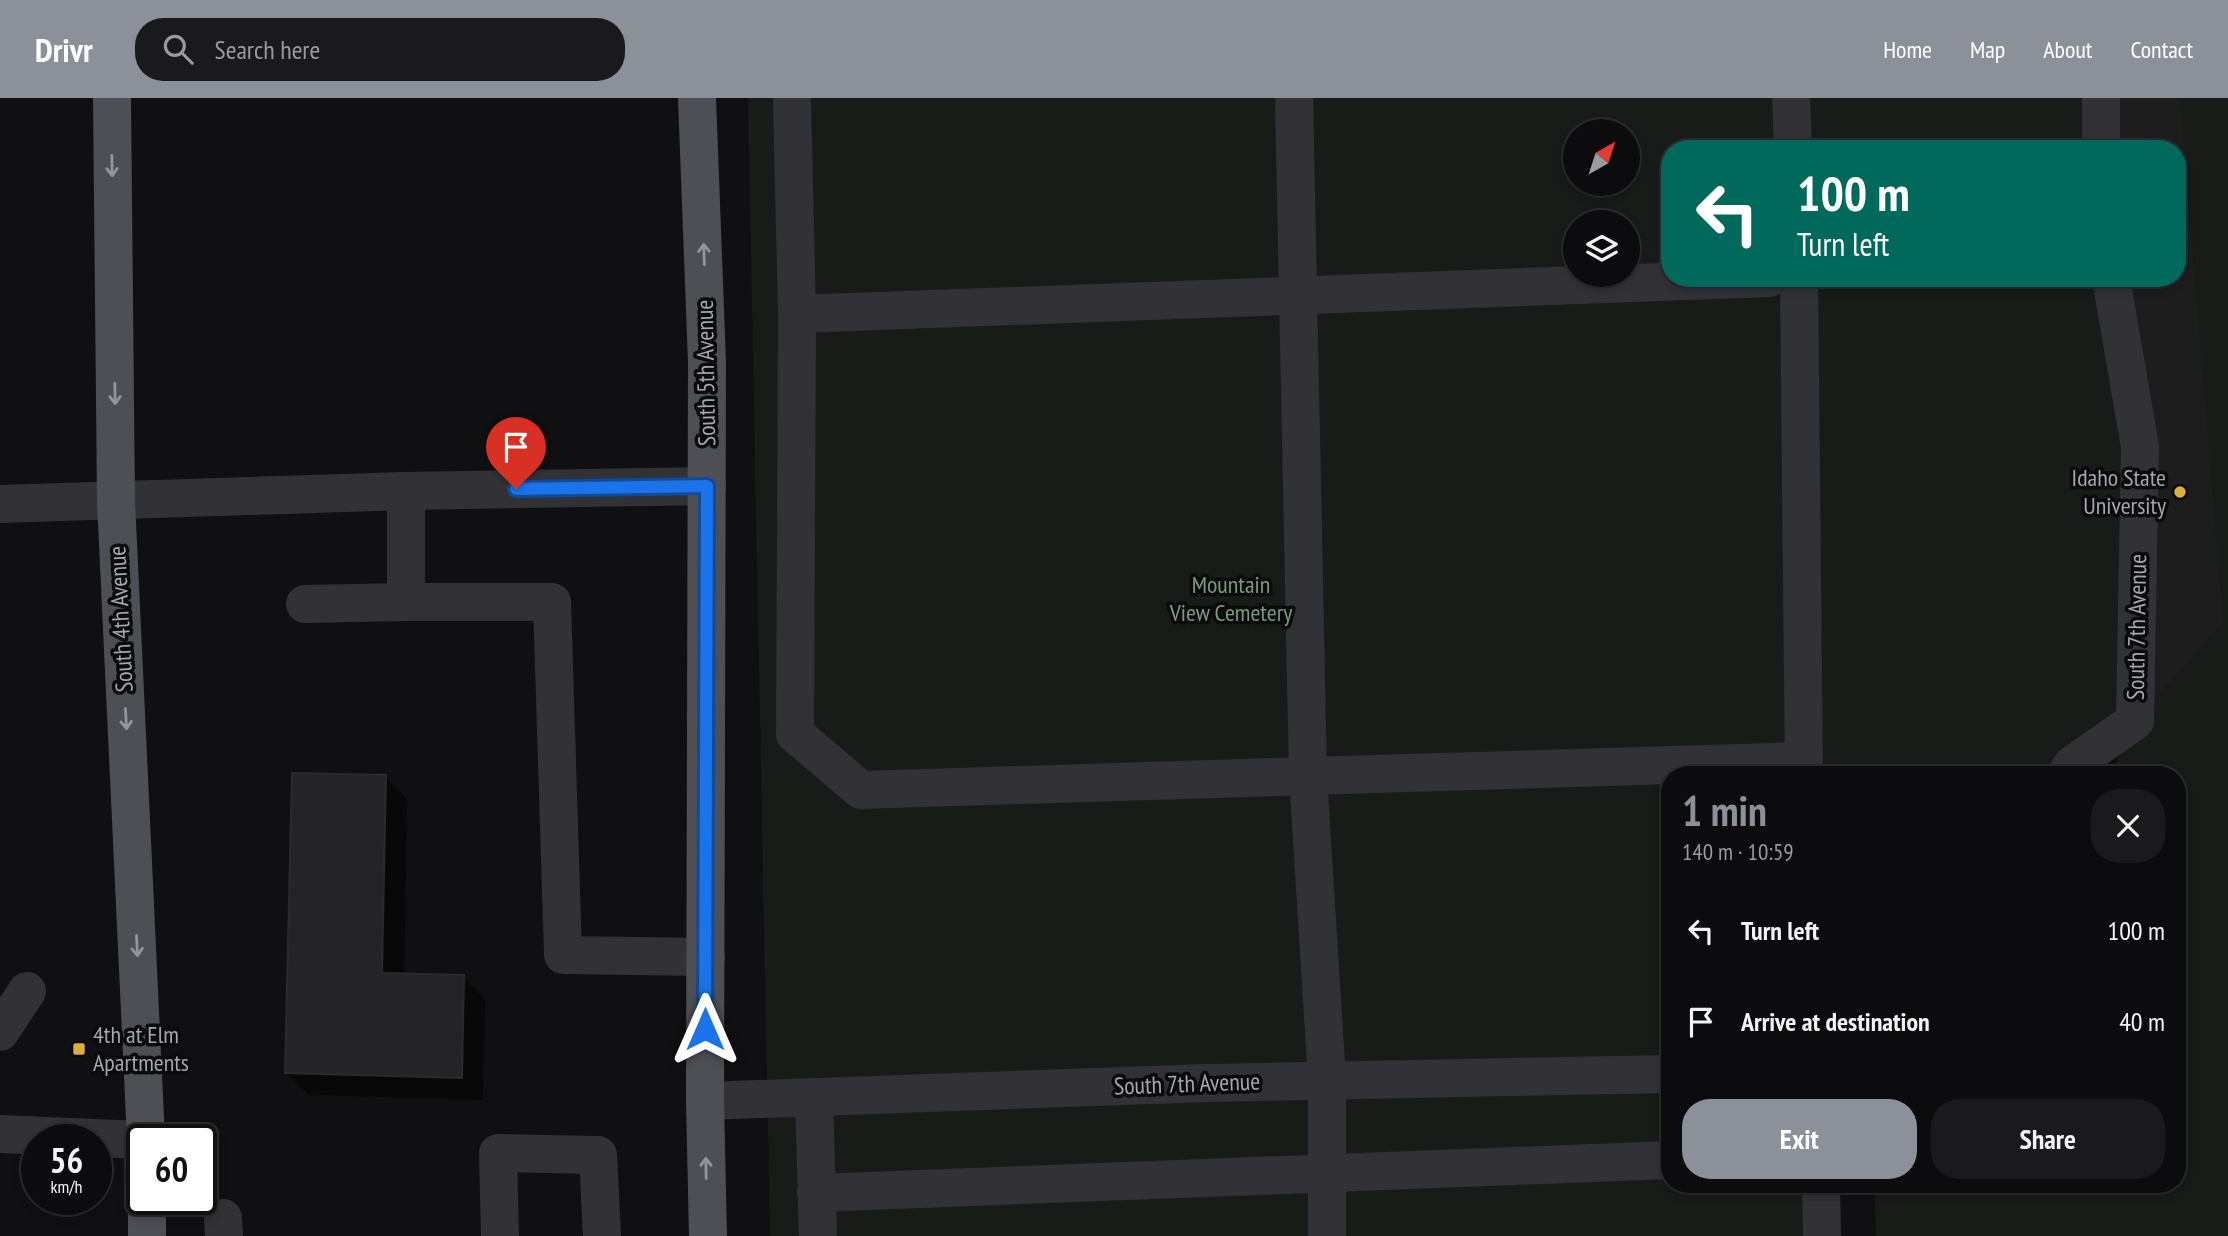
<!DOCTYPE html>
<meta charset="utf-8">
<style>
body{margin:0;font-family:"PT Sans Narrow",sans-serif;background:#1a1a1c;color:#f1f3f6;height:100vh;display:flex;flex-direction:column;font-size:26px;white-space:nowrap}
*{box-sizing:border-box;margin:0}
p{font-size:23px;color:#9a9b9e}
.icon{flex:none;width:38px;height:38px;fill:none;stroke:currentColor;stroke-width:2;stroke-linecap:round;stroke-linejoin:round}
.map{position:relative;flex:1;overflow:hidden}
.side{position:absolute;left:1661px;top:668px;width:525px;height:427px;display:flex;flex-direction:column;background:#0c0c0e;border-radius:28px;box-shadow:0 4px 10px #0003,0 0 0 2px #2c2c2e}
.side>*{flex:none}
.hud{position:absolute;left:1661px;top:42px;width:525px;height:147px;border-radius:28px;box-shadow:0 4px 10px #0003,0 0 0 2px #2c2c2e;background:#00695c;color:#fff;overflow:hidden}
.needle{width:46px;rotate:39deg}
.fabs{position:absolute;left:1563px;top:21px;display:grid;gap:14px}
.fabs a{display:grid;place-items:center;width:77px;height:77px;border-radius:50%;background:#0c0c0e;box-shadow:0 4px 10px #0003,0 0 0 2px #2c2c2e;font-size:35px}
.speed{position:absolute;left:21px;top:1026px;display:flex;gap:14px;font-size:35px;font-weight:700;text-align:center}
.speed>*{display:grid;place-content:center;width:91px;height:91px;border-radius:50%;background:#0c0c0e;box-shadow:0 4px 10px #0003,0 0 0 2px #2c2c2e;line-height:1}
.speed small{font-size:18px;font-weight:400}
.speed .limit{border:4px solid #111;border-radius:10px;background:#fff;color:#111}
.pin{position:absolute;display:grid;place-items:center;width:60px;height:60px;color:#fff;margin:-72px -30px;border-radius:50% 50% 50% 0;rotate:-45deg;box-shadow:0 0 7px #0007}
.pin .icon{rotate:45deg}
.me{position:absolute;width:77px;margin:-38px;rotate:0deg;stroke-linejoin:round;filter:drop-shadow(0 0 5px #0008)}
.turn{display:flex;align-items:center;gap:24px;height:147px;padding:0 21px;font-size:32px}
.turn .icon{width:91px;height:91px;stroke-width:2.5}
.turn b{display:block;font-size:49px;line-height:60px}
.round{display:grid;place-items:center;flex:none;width:74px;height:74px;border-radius:28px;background:#1a1a1c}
.summary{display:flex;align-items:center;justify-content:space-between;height:119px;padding:0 21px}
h1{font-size:42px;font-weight:700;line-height:52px;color:#8c9099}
.action{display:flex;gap:14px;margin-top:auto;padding:14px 21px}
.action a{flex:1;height:80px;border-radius:28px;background:#8c9099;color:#fff;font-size:28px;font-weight:700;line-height:80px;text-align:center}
.action a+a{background:#1a1a1c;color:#f1f3f6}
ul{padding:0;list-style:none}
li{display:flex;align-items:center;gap:21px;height:91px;padding:0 21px}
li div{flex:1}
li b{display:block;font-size:26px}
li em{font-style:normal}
header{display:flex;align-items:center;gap:42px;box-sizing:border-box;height:98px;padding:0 35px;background:#8c9099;color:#fff}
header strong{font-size:33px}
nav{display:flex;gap:38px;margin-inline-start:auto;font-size:24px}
.search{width:490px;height:63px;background:#1a1a1c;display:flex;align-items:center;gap:18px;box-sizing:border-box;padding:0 24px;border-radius:28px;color:#9a9b9e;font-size:26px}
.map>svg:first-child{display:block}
.built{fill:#1d1d1e}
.green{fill:#171c18;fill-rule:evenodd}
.shadow{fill:#0007}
.building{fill:#242325;stroke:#2b2b2d;stroke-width:2}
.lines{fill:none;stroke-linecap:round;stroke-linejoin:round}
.minor{stroke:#323236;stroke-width:38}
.major{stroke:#4e4f55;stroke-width:38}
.oneway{stroke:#92959f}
.route-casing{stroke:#114b97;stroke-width:18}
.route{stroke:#1a73e8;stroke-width:12}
.poi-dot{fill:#dcac3e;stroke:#0b0b0c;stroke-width:2.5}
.labels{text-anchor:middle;stroke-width:7;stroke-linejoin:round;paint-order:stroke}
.street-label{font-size:24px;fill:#a3a7b1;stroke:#0b0b0c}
.poi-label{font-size:24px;fill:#a3a7b1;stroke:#0b0b0c;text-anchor:end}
.park-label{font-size:24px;fill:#7c9a7f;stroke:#0b0b0c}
</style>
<header>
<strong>Drivr</strong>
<div class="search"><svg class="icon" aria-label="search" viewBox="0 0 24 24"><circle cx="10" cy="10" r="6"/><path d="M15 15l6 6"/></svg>Search here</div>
<nav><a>Home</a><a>Map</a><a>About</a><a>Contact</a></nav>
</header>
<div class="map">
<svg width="2228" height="1138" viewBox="0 0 2228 1138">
<rect width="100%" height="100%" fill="#101012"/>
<polygon class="built" points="2102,0 2228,0 2228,671 2150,607 2116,180 2177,180 2177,51 2106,51"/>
<path class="green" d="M748 0H2102L2106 51H1670V180H2116L2150 607 2223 524 2180 0H2228V1138H1876L1875 1087H2177V677H2109L2146 612 2091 677H1670V1087H1821V1138H770ZM1575 33H1628V86H1575ZM1575 124H1628V177H1575Z"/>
<polygon class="shadow" points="385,679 407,701 404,877 463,879 485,901 483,1002 309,997 286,975"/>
<polygon class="building" points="292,675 386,677 382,875 464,877 462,980 285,975"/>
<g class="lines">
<g class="minor">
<polyline points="792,0 797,216 795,636 861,692 1308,678 1294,0"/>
<polyline points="1791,0 1793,51"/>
<polyline points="2101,0 2101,51"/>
<polyline points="1799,180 1804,677"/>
<polyline points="797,216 1769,180"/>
<polyline points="406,393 406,504 552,504 563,857 706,859"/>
<polyline points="0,406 406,393 707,388"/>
<polyline points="305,506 406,504"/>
<polyline points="2066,677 2072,667 2135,623 2140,349 2111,180"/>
<polyline points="0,934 27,893"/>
<polyline points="814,999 818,1138"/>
<polyline points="705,1003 1207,985 1670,976"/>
<polyline points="0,1036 142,1042"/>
<polyline points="1821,1087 1822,1138"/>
<polyline points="816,1095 1670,1062"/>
<polyline points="223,1120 224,1138"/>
<polyline points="500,1138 498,1055 598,1057 602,1138"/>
<polyline points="1327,1138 1327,982 1308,678 1803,663"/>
</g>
<g class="major">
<polyline points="112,0 116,403 146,1041"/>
<polyline points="697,0 707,264 705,1003 708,1138"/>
<polyline points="147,1101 147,1138"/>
</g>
</g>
<defs><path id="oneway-shaft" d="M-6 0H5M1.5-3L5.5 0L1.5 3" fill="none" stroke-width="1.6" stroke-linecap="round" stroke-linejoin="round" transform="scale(1.75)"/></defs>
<g class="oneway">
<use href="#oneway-shaft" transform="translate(112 68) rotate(89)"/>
<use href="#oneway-shaft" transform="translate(704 156) rotate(-92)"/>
<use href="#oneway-shaft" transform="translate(115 296) rotate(89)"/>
<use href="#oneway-shaft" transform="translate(126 621) rotate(87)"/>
<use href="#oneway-shaft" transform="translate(137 848) rotate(87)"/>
<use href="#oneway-shaft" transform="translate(706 1070) rotate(-91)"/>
</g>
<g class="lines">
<defs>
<polyline id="route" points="516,391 707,388 705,931"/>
</defs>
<use href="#route" class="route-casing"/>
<use href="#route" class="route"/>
</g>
<g class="poi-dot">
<circle cx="2180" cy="394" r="7"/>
<rect x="72" y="944" width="14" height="14" rx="3.5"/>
</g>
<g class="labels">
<g class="street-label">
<text transform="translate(706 275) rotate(-91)" y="8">South 5th Avenue</text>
<text transform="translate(121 521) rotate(-93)" y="8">South 4th Avenue</text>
<text transform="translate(2137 529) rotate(-89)" y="8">South 7th Avenue</text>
<text transform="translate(1187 986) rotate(-2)" y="8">South 7th Avenue</text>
</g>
<g class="poi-label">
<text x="2166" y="388">Idaho State<tspan x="2166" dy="28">University</tspan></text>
<text x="93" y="945" text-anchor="start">4th at Elm<tspan x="93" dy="28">Apartments</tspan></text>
</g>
<g class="park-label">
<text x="1231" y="495">Mountain<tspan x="1231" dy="28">View Cemetery</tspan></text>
</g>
</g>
</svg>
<div class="fabs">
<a><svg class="needle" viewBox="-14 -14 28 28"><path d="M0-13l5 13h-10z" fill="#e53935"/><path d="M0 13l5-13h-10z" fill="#9a9b9e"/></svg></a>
<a><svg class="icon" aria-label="layers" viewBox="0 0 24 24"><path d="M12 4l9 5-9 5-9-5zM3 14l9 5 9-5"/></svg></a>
</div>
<div class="speed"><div>56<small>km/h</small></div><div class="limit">60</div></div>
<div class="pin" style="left:516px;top:391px;background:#d93025"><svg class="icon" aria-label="arrive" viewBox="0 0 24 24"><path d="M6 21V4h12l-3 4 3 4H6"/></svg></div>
<svg class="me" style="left:705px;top:931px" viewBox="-20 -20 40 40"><path d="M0-17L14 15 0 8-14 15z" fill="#1a73e8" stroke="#fff" stroke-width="4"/></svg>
<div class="hud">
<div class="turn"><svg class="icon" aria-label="left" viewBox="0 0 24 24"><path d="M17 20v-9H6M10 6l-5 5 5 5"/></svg><div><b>100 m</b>Turn left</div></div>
</div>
<section class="side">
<div class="summary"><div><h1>1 min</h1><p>140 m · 10:59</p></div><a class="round"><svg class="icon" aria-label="close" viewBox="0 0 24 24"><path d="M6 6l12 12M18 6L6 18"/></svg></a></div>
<ul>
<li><svg class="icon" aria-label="left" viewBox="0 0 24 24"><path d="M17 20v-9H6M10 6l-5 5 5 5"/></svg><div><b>Turn left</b></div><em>100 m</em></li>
<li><svg class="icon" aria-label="arrive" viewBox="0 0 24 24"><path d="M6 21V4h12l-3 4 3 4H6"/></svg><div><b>Arrive at destination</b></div><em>40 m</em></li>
</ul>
<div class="action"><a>Exit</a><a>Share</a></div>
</section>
</div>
